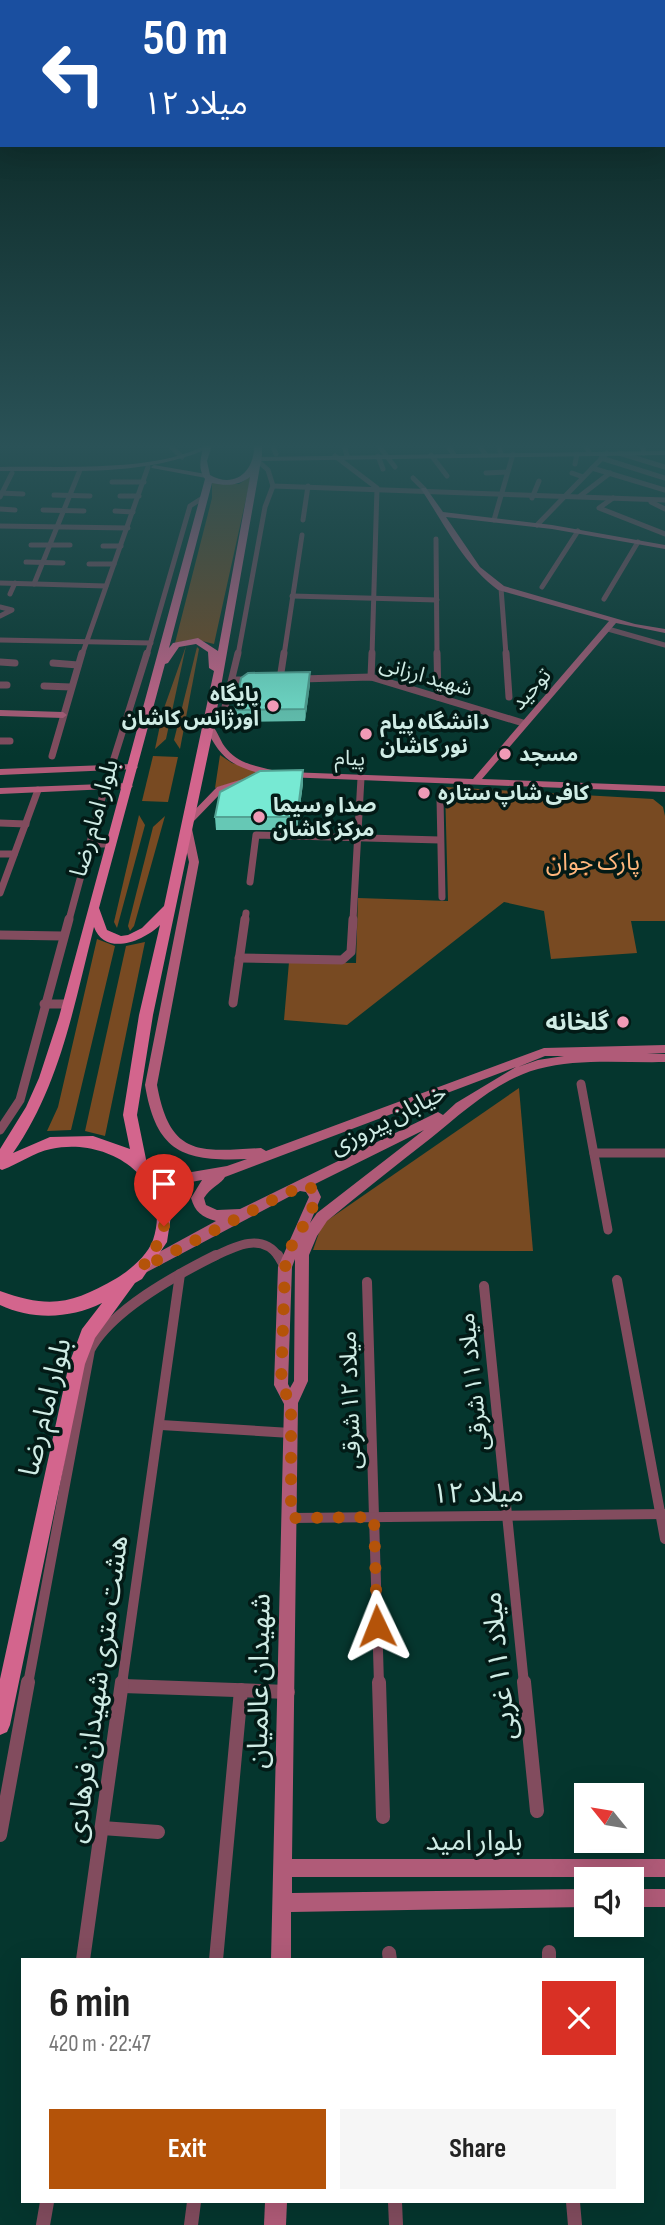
<!DOCTYPE html>
<meta charset="utf-8">
<style>
body{margin:0;font-family:"Sofia Sans Condensed","Noto Sans Arabic",sans-serif;background:#f6f6f6;color:#222;height:100vh;display:flex;flex-direction:column;font-size:26px;white-space:nowrap}
*{box-sizing:border-box;margin:0}
p{font-size:23px;color:#767676}
.icon{flex:none;width:38px;height:38px;fill:none;stroke:currentColor;stroke-width:2;stroke-linecap:round;stroke-linejoin:round}
.map{position:relative;flex:1;overflow:hidden}
.sheet{position:absolute;left:21px;top:1958px;width:623px;height:245px;display:flex;flex-direction:column;background:#fff;border-radius:0px;box-shadow:0 7px 28px #0002}
.sheet>*{flex:none}
.guide{position:absolute;left:0px;top:0px;width:665px;height:147px;box-shadow:0 7px 28px #0002;background:#1a4fa0;color:#fff;overflow:hidden}
.needle{width:46px;rotate:300deg}
.fabs{position:absolute;left:574px;top:1783px;display:grid;gap:14px}
.fabs a{display:grid;place-items:center;width:70px;height:70px;border-radius:0px;background:#fff;box-shadow:0 7px 28px #0002;font-size:35px}
.pin{position:absolute;display:grid;place-items:center;width:60px;height:60px;color:#fff;margin:-72px -30px;border-radius:50% 50% 50% 0;rotate:-45deg;box-shadow:0 0 7px #0007}
.pin .icon{rotate:45deg}
.me{position:absolute;width:77px;margin:-38px;rotate:358deg;stroke-linejoin:round;filter:drop-shadow(0 0 5px #0008)}
.turn{display:flex;align-items:center;gap:24px;height:147px;padding:0 28px;font-size:32px}
.turn .icon{width:91px;height:91px;stroke-width:2.5}
.turn b{display:block;font-size:49px;line-height:60px}
.round{display:grid;place-items:center;flex:none;width:74px;height:74px;border-radius:0px;background:#f6f6f6}
.head{display:flex;align-items:center;justify-content:space-between;height:119px;padding:0 28px}
h1{font-size:42px;font-weight:700;line-height:52px}
.primary-button{display:flex;gap:14px;margin-top:auto;padding:14px 28px}
.primary-button a{flex:1;height:80px;border-radius:0px;background:#b45309;color:#fff;font-size:28px;font-weight:700;line-height:80px;text-align:center}
.primary-button a+a{background:#f6f6f6;color:#222}
.map>svg:first-child{display:block}
.green{fill:#784a22}
.lines{fill:none;stroke-linecap:round;stroke-linejoin:round}
.street-far4{stroke:#824c5e;stroke-width:5}
.street-far3{stroke:#824c5e;stroke-width:7}
.street-far2{stroke:#824c5e;stroke-width:9}
.street-far1{stroke:#824c5e;stroke-width:10}
.street{stroke:#824c5e;stroke-width:14}
.secondary{fill:#b05b78;fill-rule:evenodd}
.primary{fill:#d3658d;fill-rule:evenodd}
.wall{fill:#66c8b5}
.shaded-wall{fill:#53a394}
.building{fill:#77e9d3;stroke:#53a394;stroke-width:2}
.route{stroke:#b45309;stroke-width:12;stroke-dasharray:0 21.6}
.poi-dot{fill:#f09ab6;stroke:#031a16;stroke-width:2.5}
.labels{text-anchor:middle;stroke-width:7;stroke-linejoin:round;paint-order:stroke}
.far-street-label{font-size:21px;fill:#cfece5;stroke:#031a16}
.far-poi-label{font-size:21px;font-weight:bold;fill:#cfece5;stroke:#031a16;text-anchor:start}
.street-label{font-size:24px;fill:#cfece5;stroke:#031a16}
.park-label{font-size:24px;fill:#ffb77d;stroke:#031a16}
.poi-label{font-size:24px;font-weight:bold;fill:#cfece5;stroke:#031a16;text-anchor:end}
.near-street-label{font-size:28px;fill:#cfece5;stroke:#031a16}
</style>
<div class="map">
<svg width="665" height="2225" viewBox="0 0 665 2225">
<rect width="100%" height="100%" fill="#05362e"/>
<g class="green">
<polygon points="251,476 214,644 194,639 175,643 212,498 212,483 239,484"/>
<polygon points="186,646 166,739 155,749 163,711"/>
<polygon points="197,647 199,649 180,749 174,740"/>
<polygon points="220,755 232,763 258,771 259,775 215,788"/>
<polygon points="153,756 178,757 168,802 142,801"/>
<polygon points="445,787 653,799 663,807 665,816 665,921 631,921 637,953 551,959 544,911 504,902 347,1025 284,1020 289,962 356,963 358,898 448,901"/>
<polygon points="139,815 145,825 117,928 114,922"/>
<polygon points="165,816 134,926 130,931 128,926 153,827"/>
<polygon points="97,939 115,946 71,1130 47,1131 58,1107"/>
<polygon points="145,942 105,1136 85,1131 126,946"/>
<polygon points="519,1088 533,1251 313,1250 322,1224"/>
</g>
<g class="lines">
<g class="street-far4">
<polyline points="169,445 182,457"/>
<polyline points="272,445 276,454"/>
<polyline points="344,445 347,456"/>
<polyline points="378,445 395,467"/>
<polyline points="478,445 486,455"/>
<polyline points="499,445 501,454"/>
<polyline points="586,445 589,453"/>
<polyline points="642,445 644,453"/>
<polyline points="448,446 454,455"/>
<polyline points="619,453 665,467"/>
<polyline points="431,455 447,476"/>
<polyline points="335,456 377,488 372,655"/>
<polyline points="378,456 383,469"/>
<polyline points="601,458 665,478"/>
<polyline points="258,461 268,470 273,486"/>
<polyline points="575,464 577,454"/>
<polyline points="592,468 665,490"/>
<polyline points="486,473 507,472"/>
<polyline points="572,473 583,477"/>
<polyline points="413,478 424,489"/>
<polyline points="112,482 144,482"/>
<polyline points="273,486 665,500"/>
<polyline points="0,493 23,494"/>
<polyline points="54,495 90,496"/>
<polyline points="120,496 139,496"/>
<polyline points="580,496 610,473"/>
<polyline points="0,497 12,473"/>
<polyline points="532,498 539,481"/>
<polyline points="613,498 599,508 665,534"/>
<polyline points="651,502 665,509"/>
<polyline points="0,509 15,510"/>
<polyline points="43,510 84,511"/>
<polyline points="115,511 133,512"/>
<polyline points="303,520 308,486"/>
<polyline points="494,520 513,454"/>
<polyline points="537,525 607,453"/>
<polyline points="0,526 128,528"/>
<polyline points="436,539 437,655"/>
<polyline points="31,545 70,545"/>
<polyline points="103,546 121,546"/>
<polyline points="26,562 63,563"/>
<polyline points="89,564 114,564"/>
<polyline points="0,583 106,586"/>
<polyline points="34,584 80,470"/>
<polyline points="542,587 578,531"/>
<polyline points="501,588 506,655"/>
<polyline points="10,594 15,583"/>
<polyline points="292,596 437,600"/>
<polyline points="604,599 638,542"/>
<polyline points="0,607 12,610 0,616"/>
<polyline points="608,629 665,645"/>
<polyline points="0,640 151,643"/>
<polyline points="82,655 148,467"/>
<polyline points="147,655 190,506 204,497"/>
<polyline points="238,655 265,507 273,486"/>
<polyline points="284,655 302,535"/>
</g>
<g class="street-far3">
<polyline points="437,653 438,697"/>
<polyline points="506,653 509,697"/>
<polyline points="0,662 15,663"/>
<polyline points="53,663 78,665"/>
<polyline points="371,677 372,653"/>
<polyline points="280,679 284,653"/>
<polyline points="301,679 371,677 523,723"/>
<polyline points="233,680 252,680"/>
<polyline points="0,685 7,685"/>
<polyline points="44,686 71,687"/>
<polyline points="210,722 224,711 238,653"/>
<polyline points="0,741 10,741"/>
<polyline points="52,756 82,653"/>
<polyline points="111,768 147,653"/>
<polyline points="440,798 442,897"/>
<polyline points="0,823 26,824"/>
<polyline points="90,844 112,844"/>
<polyline points="0,854 14,854"/>
<polyline points="250,882 256,835 440,840"/>
<polyline points="0,893 38,790"/>
<polyline points="69,920 105,787"/>
<polyline points="245,920 246,913"/>
<polyline points="353,920 361,778"/>
</g>
<g class="street-far2">
<polyline points="0,935 63,936"/>
<polyline points="239,958 342,960 351,952 353,919"/>
<polyline points="233,1003 245,919"/>
<polyline points="44,1004 67,1004"/>
<polyline points="581,1084 608,1230"/>
<polyline points="0,1130 20,1100 69,919"/>
<polyline points="594,1153 665,1153"/>
<path d="M213 1257C235 1246 262 1232 279 1257"/>
</g>
<g class="street-far1">
<polyline points="278,1255 285,1267"/>
<polyline points="617,1280 665,1539"/>
<polyline points="367,1282 379,1684"/>
<polyline points="484,1286 524,1684"/>
<polyline points="161,1425 291,1433"/>
<polyline points="291,1518 665,1514"/>
<path d="M28 1684 90 1350C111 1310 176 1275 216 1255"/>
<polyline points="122,1684 180,1274"/>
</g>
<g class="street">
<polyline points="379,1682 383,1817"/>
<polyline points="524,1682 537,1811"/>
<polyline points="123,1686 288,1692"/>
<polyline points="102,1828 158,1832"/>
<polyline points="0,1835 28,1682"/>
<polyline points="549,1952 549,1960"/>
<polyline points="389,1953 390,1960"/>
<polyline points="83,1960 122,1682"/>
<polyline points="216,1960 241,1690"/>
<polyline points="395,2202 396,2225"/>
<polyline points="573,2202 575,2225"/>
<polyline points="43,2225 47,2202"/>
<polyline points="191,2225 194,2202"/>
</g>
<g class="secondary">
<path d="M207 445 209 446V448C145 477 69 470 0 471V467C55 466 135 471 187 453 194 451 200 447 207 445Z"/>
<polygon points="665,451 665,455 259,461 256,459 259,457"/>
<polygon points="154,465 206,474 209,476 206,478 152,468 151,467"/>
<path d="M422 488H426L443 512 552 525 665 545V549L552 529 446 517 480 567 504 586 635 624 665 629V633L616 623 482 779 665 786V792L285 777 283 775 288 772 473 779 609 621 498 590C463 564 445 525 421 489Z"/>
<polygon points="0,710 63,712 67,715 63,718 0,716"/>
<path d="M209 723C217 728 219 739 225 747 238 765 261 767 281 772V776C274 776 266 774 259 773 228 765 218 754 205 726Z"/>
<polygon points="133,764 138,767 136,769 0,775 0,769"/>
<polygon points="256,775 259,776 259,780 223,791 192,823 189,824 184,821 217,787"/>
<polygon points="128,783 133,786 131,788 0,794 0,788"/>
<path d="M187 826 192 829 199 862 157 1085C170 1156 198 1152 261 1148L266 1151 544 1048 665 1045V1053L647 1054H665V1062C623 1063 579 1058 538 1069 497 1080 463 1112 431 1138 396 1165 361 1193 327 1221L317 1236 309 1255 308 1381 298 1403 292 1859H665V1877H292V1893L586 1889V1907L291 1912V1960H271L284 1404 274 1385 278 1267 309 1197 306 1192 300 1191 147 1272 142 1274 137 1272 135 1268 137 1264 216 1221C202 1217 195 1212 191 1198L202 1180 180 1184 143 1175 142 1171 143 1167 148 1166 180 1174 227 1166 247 1159C182 1162 156 1151 145 1085L189 862 182 829ZM545 1056H564L538 1060 518 1067ZM516 1067 456 1103 443 1115 438 1112 434 1114 240 1209 217 1210 206 1205 204 1198C210 1188 222 1183 225 1177ZM424 1130 317 1213 310 1223 321 1197 315 1184ZM295 1259 294 1381 290 1388 288 1384 292 1267Z"/>
<rect x="632" y="1889" width="33" height="18"/>
<polygon points="265,2202 287,2202 286,2225 264,2225"/>
</g>
<path class="primary" d="M204 445H212L207 461 210 475C234 489 255 472 254 445H262V455L214 726 153 1015 137 1115 147 1164 158 1174 172 1209 167 1242 142 1279 135 1283 95 1338 85 1364 10 1725 7 1732 0 1735V1679L69 1364 82 1329 102 1303C70 1319 32 1320 0 1305V1291C50 1309 72 1304 117 1278 130 1270 147 1256 153 1240 174 1178 106 1136 51 1149 34 1152 19 1164 2 1170L0 1169V1149L26 1107 39 1078 59 1017 205 479C197 468 201 457 204 445ZM250 477 218 651 198 638 173 643 169 648 212 483C226 486 238 486 250 477ZM196 644 208 652 209 668 214 671 164 906 142 928 128 935 121 936 107 930 99 908 165 664 168 663 179 647ZM160 925 139 1015 123 1115 130 1149 93 1136 50 1137 13 1153C60 1086 74 1005 94 927 105 957 144 941 160 925Z"/>
</g>
<g class="wall">
<polygon points="310,684 305,721 236,722 235,710"/>
<polygon points="303,783 297,830 216,830 215,817"/>
</g>
<g class="shaded-wall">
<polygon points="310,672 310,684 305,721 305,709"/>
<polygon points="303,770 303,783 297,830 297,817"/>
</g>
<g class="building">
<polygon points="310,672 305,709 235,710 241,678 248,673"/>
<polygon points="303,770 297,817 215,817 220,792 260,771"/>
</g>
<linearGradient id="sky" x2="0" y2="1"><stop stop-color="#031e19"/><stop offset="0.59" stop-color="#2a5257"/><stop offset="1" stop-color="#2a5257" stop-opacity="0"/></linearGradient>
<rect width="665" height="756" fill="url(#sky)"/>
<g class="lines">
<polyline class="route" points="164,1226 159,1242 142,1268 284,1194 306,1185 314,1190 315,1197 311,1213 292,1245 285,1267 281,1385 291,1403 291,1518 374,1517 377,1626"/>
</g>
<g class="poi-dot">
<circle cx="273" cy="706" r="7"/>
<circle cx="366" cy="734" r="7"/>
<circle cx="505" cy="754" r="7"/>
<circle cx="424" cy="793" r="7"/>
<circle cx="259" cy="817" r="7"/>
<circle cx="623" cy="1022" r="7"/>
</g>
<g class="labels">
<g class="far-street-label">
<text transform="translate(426 676) rotate(16)" y="7">شهید ارزانی</text>
<text transform="translate(531 689) rotate(-48)" y="7">توحید</text>
<text transform="translate(350 758) rotate(2)" y="7">پیام</text>
</g>
<g class="far-poi-label">
<text x="259" y="701" text-anchor="end">پایگاه<tspan x="259" dy="24">اورژانس کاشان</tspan></text>
<text x="380" y="729">دانشگاه پیام<tspan x="380" dy="24">نور کاشان</tspan></text>
<text x="519" y="761">مسجد</text>
<text x="438" y="800">کافی شاپ ستاره</text>
<text x="273" y="812">صدا و سیما<tspan x="273" dy="24">مرکز کاشان</tspan></text>
</g>
<g class="street-label">
<text transform="translate(94 818) rotate(-74)" y="8">بلوار امام رضا</text>
<text transform="translate(388 1119) rotate(-27)" y="8">خیابان پیروزی</text>
<text transform="translate(473 1382) rotate(-96)" y="8">میلاد ۱۱ شرقی</text>
<text transform="translate(350 1400) rotate(-92)" y="8">میلاد ۱۲ شرقی</text>
</g>
<g class="park-label">
<text x="593" y="870">پارک جوان</text>
</g>
<g class="poi-label">
<text x="609" y="1030">گلخانه</text>
</g>
<g class="near-street-label">
<text transform="translate(44 1407) rotate(-76)" y="10">بلوار امام رضا</text>
<text transform="translate(478 1492) rotate(-1)" y="10">میلاد ۱۲</text>
<text transform="translate(498 1666) rotate(-96)" y="10">میلاد ۱۱ غربی</text>
<text transform="translate(258 1681) rotate(-89)" y="10">شهیدان عالمیان</text>
<text transform="translate(96 1689) rotate(-82)" y="10">هشت متری شهیدان فرهادی</text>
<text x="474" y="1850">بلوار امید</text>
</g>
</g>
</svg>
<div class="fabs">
<a><svg class="needle" viewBox="-14 -14 28 28"><path d="M0-13l5 13h-10z" fill="#e53935"/><path d="M0 13l5-13h-10z" fill="#767676"/></svg></a>
<a><svg class="icon" aria-label="sound" viewBox="0 0 24 24"><path d="M4 9h4l5-4v14l-5-4H4zM17 9q2 3 0 6"/></svg></a>
</div>
<div class="pin" style="left:164px;top:1226px;background:#d93025"><svg class="icon" aria-label="arrive" viewBox="0 0 24 24"><path d="M6 21V4h12l-3 4 3 4H6"/></svg></div>
<svg class="me" style="left:377px;top:1626px" viewBox="-20 -20 40 40"><path d="M0-17L14 15 0 8-14 15z" fill="#b45309" stroke="#fff" stroke-width="4"/></svg>
<div class="guide">
<div class="turn"><svg class="icon" aria-label="left" viewBox="0 0 24 24"><path d="M17 20v-9H6M10 6l-5 5 5 5"/></svg><div><b>50 m</b>میلاد ۱۲</div></div>
</div>
<section class="sheet">
<div class="head"><div><h1>6 min</h1><p>420 m · 22:47</p></div><a class="round" style="background:#d93025;color:#fff"><svg class="icon" aria-label="close" viewBox="0 0 24 24"><path d="M6 6l12 12M18 6L6 18"/></svg></a></div>
<div class="primary-button"><a>Exit</a><a>Share</a></div>
</section>
</div>
